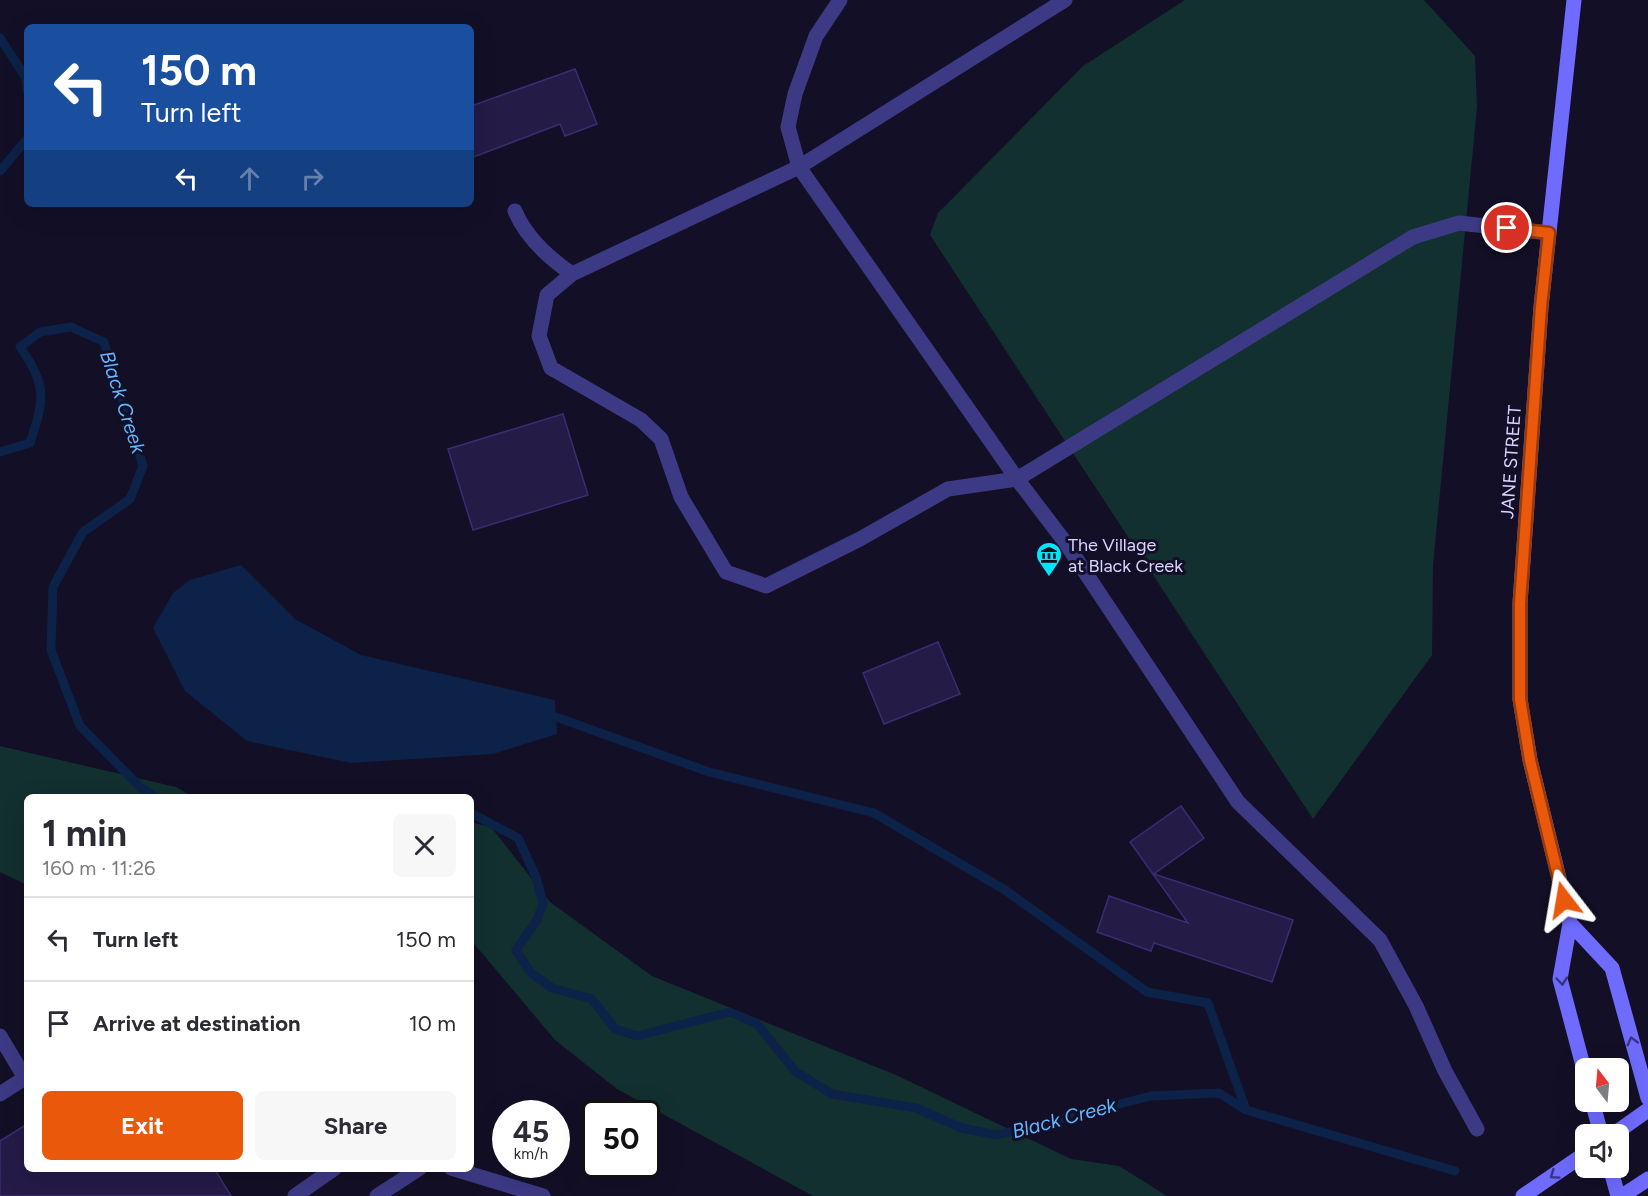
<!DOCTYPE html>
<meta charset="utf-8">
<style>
body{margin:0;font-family:Figtree,sans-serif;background:#f7f7f7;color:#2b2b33;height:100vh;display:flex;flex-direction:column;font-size:22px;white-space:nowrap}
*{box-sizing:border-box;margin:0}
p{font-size:20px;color:#7c7c81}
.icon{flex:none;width:33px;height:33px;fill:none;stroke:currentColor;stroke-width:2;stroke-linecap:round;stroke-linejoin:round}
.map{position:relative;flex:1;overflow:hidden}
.details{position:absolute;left:24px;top:794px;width:450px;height:378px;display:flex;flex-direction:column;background:#fff;border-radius:9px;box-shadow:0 6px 24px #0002}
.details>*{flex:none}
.banner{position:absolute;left:24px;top:24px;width:450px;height:183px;border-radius:9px;box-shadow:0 6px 24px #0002;background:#1a4fa0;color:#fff;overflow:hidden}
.needle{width:39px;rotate:344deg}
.buttons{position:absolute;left:1575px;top:1058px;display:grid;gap:12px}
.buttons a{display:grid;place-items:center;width:54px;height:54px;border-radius:9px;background:#fff;box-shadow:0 6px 24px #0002;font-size:30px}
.speed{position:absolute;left:492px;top:1100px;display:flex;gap:12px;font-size:30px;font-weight:700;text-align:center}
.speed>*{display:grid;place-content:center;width:78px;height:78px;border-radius:50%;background:#fff;box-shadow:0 6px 24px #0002;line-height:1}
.speed small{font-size:15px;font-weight:400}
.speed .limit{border:3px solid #111;border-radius:9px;background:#fff;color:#111}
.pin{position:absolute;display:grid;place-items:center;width:51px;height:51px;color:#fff;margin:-26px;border:3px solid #fff;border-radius:50%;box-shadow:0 2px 6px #0007}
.me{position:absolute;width:66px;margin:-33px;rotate:346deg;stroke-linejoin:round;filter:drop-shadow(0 0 4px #0008)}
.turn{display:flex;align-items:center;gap:21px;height:126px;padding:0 18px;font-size:27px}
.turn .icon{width:78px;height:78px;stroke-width:2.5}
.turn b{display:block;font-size:42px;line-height:51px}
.lanes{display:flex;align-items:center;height:57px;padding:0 18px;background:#0003;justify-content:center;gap:30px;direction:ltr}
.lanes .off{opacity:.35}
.round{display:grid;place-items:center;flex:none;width:63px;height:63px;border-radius:9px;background:#f7f7f7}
.head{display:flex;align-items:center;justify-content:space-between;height:102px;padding:0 18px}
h1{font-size:36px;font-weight:700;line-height:45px}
.cta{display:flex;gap:12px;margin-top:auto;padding:12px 18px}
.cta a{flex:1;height:69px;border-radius:9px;background:#ea580c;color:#fff;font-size:24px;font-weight:700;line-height:69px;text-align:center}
.cta a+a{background:#f7f7f7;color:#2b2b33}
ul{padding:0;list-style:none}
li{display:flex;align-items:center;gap:18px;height:84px;padding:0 18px;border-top:2px solid #e1e1e2}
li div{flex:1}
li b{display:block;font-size:22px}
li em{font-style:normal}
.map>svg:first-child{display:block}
.green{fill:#12302f}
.water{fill:#0c2248}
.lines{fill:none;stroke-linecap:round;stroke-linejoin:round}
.stream{stroke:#0c2248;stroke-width:9}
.building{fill:#241b47;stroke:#3b2d73;stroke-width:1.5}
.lane{stroke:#3d3a85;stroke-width:15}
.secondary{stroke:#6f6bff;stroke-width:15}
.oneway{stroke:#38347d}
.route-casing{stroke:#983908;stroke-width:15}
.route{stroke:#ea580c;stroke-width:10}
.labels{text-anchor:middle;stroke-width:6;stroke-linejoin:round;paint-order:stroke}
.street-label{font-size:18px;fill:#d9d4ff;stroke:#130f26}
.poi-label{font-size:18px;fill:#d9d4ff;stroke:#130f26;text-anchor:start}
.water-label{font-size:20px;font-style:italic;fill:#62b6ff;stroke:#130f26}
</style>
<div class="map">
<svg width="1648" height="1196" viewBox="0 0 1648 1196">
<rect width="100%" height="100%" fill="#130f26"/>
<g class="green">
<polygon points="1185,0 1424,0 1475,56 1477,107 1433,565 1432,655 1313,819 930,235 938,213 1083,66"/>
<polygon points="0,746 176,787 191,796 27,796 27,885 0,872"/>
<polygon points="474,823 491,827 550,902 652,976 896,1075 1071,1159 1119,1166 1167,1196 813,1196 617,1089 555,1040 471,940 471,824"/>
</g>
<polygon class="water" points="241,565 295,619 361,655 555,700 557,734 493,754 351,763 247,741 185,691 153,628 173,593 190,580"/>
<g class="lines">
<g class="stream">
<polyline points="0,38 26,78 27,90"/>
<polyline points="0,171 27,139"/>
<path d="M0 452 30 443C44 400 48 387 20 347L40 332 71 327 104 342 143 466 130 499 83 532 53 587 51 650 80 726 141 788 154 796"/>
<polyline points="556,717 709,772 874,813 1005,890 1147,992 1208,1003 1246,1110"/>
<polyline points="471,813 518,838 536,877 543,903 537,920 516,950 530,972 552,988 592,999 615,1029 637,1036 730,1012 757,1024 796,1072 832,1094 916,1108 962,1128 997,1135 1151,1096 1219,1093 1246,1110 1455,1171"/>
</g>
</g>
<g class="building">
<polygon points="575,69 597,124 565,136 560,124 471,158 471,106"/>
<polygon points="563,414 588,495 473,530 448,449"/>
<polygon points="938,642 960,694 884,724 863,673"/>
<polygon points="1181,806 1204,838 1154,874 1293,920 1272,982 1154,943 1151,951 1097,932 1109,896 1188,923 1130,842"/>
<polygon points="27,1124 27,1168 214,1168 231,1196 0,1196 0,1141"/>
</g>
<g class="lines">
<g class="lane">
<polyline points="840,0 816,36 795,94 788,127 799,167 1017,479 948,489 860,539 766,586 726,572 681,497 661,439 641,420 551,368 539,336 547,295 572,274 799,167 1065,0"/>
<path d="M515 211C526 238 549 258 572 274"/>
<polyline points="0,1036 25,1078 0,1094"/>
<polyline points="1477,1129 1445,1071 1416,1006 1380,940 1238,802 1065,542 1017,479 1413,237 1459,223 1549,233"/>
<polyline points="451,1168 543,1196"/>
<polyline points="295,1196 335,1168"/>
<polyline points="377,1196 420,1168"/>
</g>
<g class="secondary">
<polyline points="1574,0 1541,307 1520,603 1520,699 1530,760 1570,923 1560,979 1586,1077"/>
<polyline points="1570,923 1612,968 1648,1098"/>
<polyline points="1592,1101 1601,1134"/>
<polyline points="1614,1134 1648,1110"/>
<polyline points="1610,1167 1618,1196"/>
<polyline points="1523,1196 1586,1153"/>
<polyline points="1622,1196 1648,1179"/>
</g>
</g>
<defs><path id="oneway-chevron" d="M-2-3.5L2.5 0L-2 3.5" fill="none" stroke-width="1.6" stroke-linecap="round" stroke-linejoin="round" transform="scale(1.5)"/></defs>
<g class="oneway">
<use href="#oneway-chevron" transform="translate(1562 981) rotate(85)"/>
<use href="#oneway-chevron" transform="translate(1632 1041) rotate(-105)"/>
<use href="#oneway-chevron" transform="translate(1554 1175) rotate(145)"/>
</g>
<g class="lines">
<defs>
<polyline id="route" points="1507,228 1549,233 1541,307 1520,603 1520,699 1530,760 1564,900"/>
</defs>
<use href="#route" class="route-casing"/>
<use href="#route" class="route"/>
</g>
<defs>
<symbol id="museum-pin" viewBox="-11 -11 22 30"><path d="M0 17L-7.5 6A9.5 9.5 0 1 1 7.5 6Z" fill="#00e5ff" stroke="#130f26"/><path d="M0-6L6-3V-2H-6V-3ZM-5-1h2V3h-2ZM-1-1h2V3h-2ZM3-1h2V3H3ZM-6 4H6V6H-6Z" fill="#111"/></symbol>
</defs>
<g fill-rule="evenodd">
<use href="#museum-pin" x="1034" y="540" width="30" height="40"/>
</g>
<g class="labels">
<g class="street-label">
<text transform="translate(1511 462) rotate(-86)" y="6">JANE STREET</text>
</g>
<g class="poi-label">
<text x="1068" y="551">The Village<tspan x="1068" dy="21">at Black Creek</tspan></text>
</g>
<g class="water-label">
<text transform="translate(123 402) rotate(72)" y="7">Black Creek</text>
<text transform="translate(1064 1118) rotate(-15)" y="7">Black Creek</text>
</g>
</g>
</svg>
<div class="buttons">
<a><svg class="needle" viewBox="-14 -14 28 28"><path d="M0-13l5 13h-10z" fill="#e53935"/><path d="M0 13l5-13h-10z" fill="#7c7c81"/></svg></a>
<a><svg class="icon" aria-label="sound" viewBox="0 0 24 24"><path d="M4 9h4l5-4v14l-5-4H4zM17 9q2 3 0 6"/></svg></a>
</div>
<div class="speed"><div>45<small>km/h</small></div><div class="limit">50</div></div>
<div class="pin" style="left:1507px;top:228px;background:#d93025"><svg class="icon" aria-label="arrive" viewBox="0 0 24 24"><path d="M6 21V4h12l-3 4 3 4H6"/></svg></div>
<svg class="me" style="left:1564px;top:900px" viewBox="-20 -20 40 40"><path d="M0-17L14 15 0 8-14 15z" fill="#ea580c" stroke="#fff" stroke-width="4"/></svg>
<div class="banner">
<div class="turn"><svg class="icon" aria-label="left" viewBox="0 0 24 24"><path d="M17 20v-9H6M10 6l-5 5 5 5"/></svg><div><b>150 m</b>Turn left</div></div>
<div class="lanes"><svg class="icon" aria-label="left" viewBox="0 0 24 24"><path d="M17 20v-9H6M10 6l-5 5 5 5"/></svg><svg class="icon off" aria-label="ahead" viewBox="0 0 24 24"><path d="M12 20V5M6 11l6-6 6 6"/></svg><svg class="icon off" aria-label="right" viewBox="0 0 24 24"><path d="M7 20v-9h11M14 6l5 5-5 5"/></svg></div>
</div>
<section class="details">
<div class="head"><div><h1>1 min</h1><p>160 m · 11:26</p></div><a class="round"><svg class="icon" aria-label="close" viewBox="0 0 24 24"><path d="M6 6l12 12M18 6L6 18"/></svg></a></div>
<ul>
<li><svg class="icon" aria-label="left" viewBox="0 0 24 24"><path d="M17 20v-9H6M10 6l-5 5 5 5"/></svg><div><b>Turn left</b></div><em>150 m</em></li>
<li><svg class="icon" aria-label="arrive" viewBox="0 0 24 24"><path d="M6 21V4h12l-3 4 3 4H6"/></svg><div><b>Arrive at destination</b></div><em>10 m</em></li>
</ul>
<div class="cta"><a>Exit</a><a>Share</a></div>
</section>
</div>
